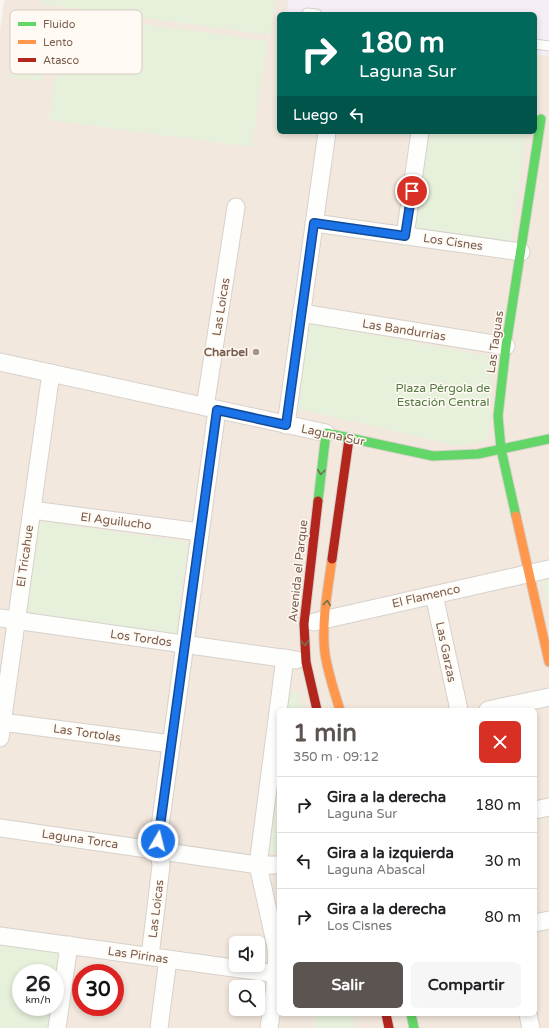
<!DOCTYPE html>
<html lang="es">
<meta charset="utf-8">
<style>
body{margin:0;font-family:"Varela Round",sans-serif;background:#f6f6f6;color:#202124;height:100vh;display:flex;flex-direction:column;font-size:15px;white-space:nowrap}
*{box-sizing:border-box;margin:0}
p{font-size:13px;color:#757577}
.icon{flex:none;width:22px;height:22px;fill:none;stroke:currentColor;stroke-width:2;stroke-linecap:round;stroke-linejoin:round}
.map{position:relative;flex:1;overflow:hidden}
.sheet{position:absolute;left:277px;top:708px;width:260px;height:308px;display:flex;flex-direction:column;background:#fff;border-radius:6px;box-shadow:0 2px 6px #0003}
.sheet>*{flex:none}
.guide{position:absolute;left:277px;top:12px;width:260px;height:122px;border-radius:6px;box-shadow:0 2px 6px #0003;background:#00695c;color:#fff;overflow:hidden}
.fabs{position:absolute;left:229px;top:936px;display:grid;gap:8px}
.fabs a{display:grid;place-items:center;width:36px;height:36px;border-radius:6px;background:#fff;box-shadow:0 2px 6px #0003;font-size:20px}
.speed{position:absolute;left:12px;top:964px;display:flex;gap:8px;font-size:20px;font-weight:700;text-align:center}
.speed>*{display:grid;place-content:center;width:52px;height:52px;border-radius:50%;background:#fff;box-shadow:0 2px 6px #0003;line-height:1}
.speed small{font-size:10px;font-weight:400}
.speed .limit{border:6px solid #d22;background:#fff;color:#111}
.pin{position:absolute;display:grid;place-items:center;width:34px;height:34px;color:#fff;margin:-17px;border:2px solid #fff;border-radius:50%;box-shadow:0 1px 4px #0007}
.me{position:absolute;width:44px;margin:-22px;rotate:8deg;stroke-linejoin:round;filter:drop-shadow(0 0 3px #0008)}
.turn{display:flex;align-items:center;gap:14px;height:84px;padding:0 16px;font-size:18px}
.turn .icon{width:52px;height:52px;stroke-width:2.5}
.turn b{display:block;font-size:28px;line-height:34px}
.then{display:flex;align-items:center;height:38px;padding:0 16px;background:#0003;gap:8px;font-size:15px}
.round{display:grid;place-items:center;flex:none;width:42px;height:42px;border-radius:6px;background:#f6f6f6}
.head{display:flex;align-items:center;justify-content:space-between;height:68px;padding:0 16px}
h1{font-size:24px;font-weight:700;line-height:30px;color:#5c5450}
.cta{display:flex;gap:8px;margin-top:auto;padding:8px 16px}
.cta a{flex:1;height:46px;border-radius:6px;background:#5c5450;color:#fff;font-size:16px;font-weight:700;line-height:46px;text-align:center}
.cta a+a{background:#f6f6f6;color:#202124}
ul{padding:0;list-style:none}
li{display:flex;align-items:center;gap:12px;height:56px;padding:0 16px;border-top:1px solid #e0e0e0}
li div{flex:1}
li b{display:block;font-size:15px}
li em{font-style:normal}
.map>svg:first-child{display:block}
.residential{fill:#f2e8de;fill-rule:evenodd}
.education{fill:#f6eef6}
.green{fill:#e7f0db}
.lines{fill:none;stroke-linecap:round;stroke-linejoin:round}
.lane-casing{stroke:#d7d1cb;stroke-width:11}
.street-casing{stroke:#d7d1cb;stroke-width:19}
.fast-casing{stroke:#d9d2cb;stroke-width:11}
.slow-casing{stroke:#d9d2cb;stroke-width:11}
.jam-casing{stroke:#d9d2cb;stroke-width:11}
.lane{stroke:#fefefd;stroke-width:9}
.street{stroke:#fefefd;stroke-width:17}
.fast{stroke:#63d668;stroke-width:9}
.slow{stroke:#ff974d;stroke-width:9}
.jam{stroke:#b3261e;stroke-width:9}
.oneway{stroke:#776e51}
.route-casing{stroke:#114b97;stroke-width:10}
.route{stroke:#1a73e8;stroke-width:7}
.poi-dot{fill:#a69286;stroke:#fffaf3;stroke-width:1.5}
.labels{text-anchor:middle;stroke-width:3;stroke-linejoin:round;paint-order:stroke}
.street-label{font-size:12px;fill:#7a5c4d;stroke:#fffaf3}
.poi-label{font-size:12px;font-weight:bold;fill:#7a5c4d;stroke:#fffaf3;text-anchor:end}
.park-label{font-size:12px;fill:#537a41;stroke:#fffaf3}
.key{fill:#fffaf3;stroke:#d7cbc1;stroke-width:1}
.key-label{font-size:11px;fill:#7a5c4d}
</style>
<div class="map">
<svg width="549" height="1028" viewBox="0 0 549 1028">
<rect width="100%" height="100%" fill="#f9f5f0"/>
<path class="residential" d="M4 0H549V1028H0V31ZM279 14H535V132H279ZM279 710H535V1014H279ZM236 943H258V965H236ZM21 973H55V1007H21ZM81 973H115V1007H81ZM236 987H258V1009H236Z"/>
<polygon class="education" points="288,0 549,0 549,56 535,54 535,14 287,14"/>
<g class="green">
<polygon points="42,0 275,0 271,35 42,4"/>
<polygon points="19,10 52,15 43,81 10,77"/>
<polygon points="64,13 267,41 252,147 49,120"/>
<polygon points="429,132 527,132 510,246 415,232"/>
<polygon points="309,323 493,357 488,440 458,446 294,408"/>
<polygon points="38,521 188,542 176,635 26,615"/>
<polygon points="549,572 549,612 540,574"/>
<polygon points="298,692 303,710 287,710 290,693"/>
<polygon points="279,775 279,851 269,853"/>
<polygon points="0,944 60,953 55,988 55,973 21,973 21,1007 52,1007 49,1028 0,1028"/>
<polygon points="313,1014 352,1014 355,1028 316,1028"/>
</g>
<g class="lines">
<defs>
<g id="lane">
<polyline points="307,13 317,14"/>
<polyline points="535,44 549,46"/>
</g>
<g id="street">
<polyline points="314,223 521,252"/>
<polyline points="405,236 420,132"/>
<polyline points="301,313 506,346"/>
<polyline points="0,362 326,433"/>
<polyline points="205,407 236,207"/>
<polyline points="286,425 327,132"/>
<polyline points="32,510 200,532"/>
<polyline points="434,595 459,710"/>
<polyline points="0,618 296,660"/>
<polyline points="314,622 549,569"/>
<polyline points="488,710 549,697"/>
<polyline points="2,722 171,744"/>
<polyline points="0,738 51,373"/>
<polyline points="535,810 549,807"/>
<polyline points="0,828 258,865 279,865"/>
<polyline points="535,923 549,920"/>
<polyline points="0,936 277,974"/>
<polyline points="150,956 161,866 158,841 217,410"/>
<polyline points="528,1014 531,1028"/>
<polyline points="57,1028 69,945"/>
<polyline points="159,1028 168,959"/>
<path d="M269 1028C273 1001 278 975 276 947L258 865 285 658"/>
</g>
<g id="fast">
<polyline points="318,501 326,433 433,456 478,454 549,439"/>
<polyline points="516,516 501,449 498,416 506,346 541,119"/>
<polyline points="411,1014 414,1028"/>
</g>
<g id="slow">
<polyline points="516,516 549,662"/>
<path d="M332 559C328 588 321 624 325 654 328 673 334 691 340 710"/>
</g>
<g id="jam">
<polyline points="332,559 349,439"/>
<polyline points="317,710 306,662 304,624 318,501"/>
<polyline points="386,1014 389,1028"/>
</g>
</defs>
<use href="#lane" class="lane-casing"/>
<use href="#street" class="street-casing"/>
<use href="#fast" class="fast-casing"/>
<use href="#slow" class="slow-casing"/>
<use href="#jam" class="jam-casing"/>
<use href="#lane" class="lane"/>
<use href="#street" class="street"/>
<use href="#fast" class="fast"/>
<use href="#slow" class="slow"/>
<use href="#jam" class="jam"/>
</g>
<defs><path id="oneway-chevron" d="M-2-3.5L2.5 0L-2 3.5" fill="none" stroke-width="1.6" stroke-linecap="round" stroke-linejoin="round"/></defs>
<g class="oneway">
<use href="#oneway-chevron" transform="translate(321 472) rotate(97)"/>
<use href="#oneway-chevron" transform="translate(327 603) rotate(-84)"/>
<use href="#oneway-chevron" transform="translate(305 643) rotate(86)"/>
</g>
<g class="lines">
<defs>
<polyline id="route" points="158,841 217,410 286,425 314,223 405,236 412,191"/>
</defs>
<use href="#route" class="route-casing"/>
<use href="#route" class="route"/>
</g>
<circle class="poi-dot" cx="256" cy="352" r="4"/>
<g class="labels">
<g class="street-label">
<text transform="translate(453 242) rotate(8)" y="4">Los Cisnes</text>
<text transform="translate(221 307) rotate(-81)" y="4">Las Loicas</text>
<text transform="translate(404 330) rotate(9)" y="4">Las Bandurrias</text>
<text transform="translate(495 342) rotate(-82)" y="4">Las Taguas</text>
<text transform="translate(333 435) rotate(12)" y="4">Laguna Sur</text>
<text transform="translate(116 521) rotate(7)" y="4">El Aguilucho</text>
<text transform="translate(25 556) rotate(-82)" y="4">El Tricahue</text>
<text transform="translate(298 571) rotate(-84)" y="4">Avenida el Parque</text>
<text transform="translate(426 596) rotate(-13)" y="4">El Flamenco</text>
<text transform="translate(141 638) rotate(8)" y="4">Los Tordos</text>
<text transform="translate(446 652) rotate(78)" y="4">Las Garzas</text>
<text transform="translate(87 733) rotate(8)" y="4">Las Tortolas</text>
<text transform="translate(80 839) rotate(8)" y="4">Laguna Torca</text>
<text transform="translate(156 909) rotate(-83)" y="4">Las Loicas</text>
<text transform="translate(138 955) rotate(8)" y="4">Las Pirinas</text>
</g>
<g class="poi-label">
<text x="248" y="356">Charbel</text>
</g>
<g class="park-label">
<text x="443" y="392">Plaza Pérgola de<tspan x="443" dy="14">Estación Central</tspan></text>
</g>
</g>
<rect x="10" y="10" width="132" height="64" rx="6" class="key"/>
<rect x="18" y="22" width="18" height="4" fill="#63d668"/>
<rect x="18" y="40" width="18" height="4" fill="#ff974d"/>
<rect x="18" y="58" width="18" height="4" fill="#b3261e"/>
<g class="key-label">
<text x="43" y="28">Fluido</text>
<text x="43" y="46">Lento</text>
<text x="43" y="64">Atasco</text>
</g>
</svg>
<div class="fabs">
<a><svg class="icon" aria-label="sound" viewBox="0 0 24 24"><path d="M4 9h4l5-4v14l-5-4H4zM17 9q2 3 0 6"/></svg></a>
<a><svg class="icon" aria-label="search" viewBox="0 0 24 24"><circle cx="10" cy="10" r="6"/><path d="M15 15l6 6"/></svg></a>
</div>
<div class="speed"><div>26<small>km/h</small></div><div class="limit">30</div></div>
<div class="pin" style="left:412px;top:191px;background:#d93025"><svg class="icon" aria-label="arrive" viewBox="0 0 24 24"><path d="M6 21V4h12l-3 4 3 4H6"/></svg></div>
<svg class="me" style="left:158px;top:841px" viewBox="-20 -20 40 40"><circle r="17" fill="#1a73e8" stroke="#fff" stroke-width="3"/><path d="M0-11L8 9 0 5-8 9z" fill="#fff"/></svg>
<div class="guide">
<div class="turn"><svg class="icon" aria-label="right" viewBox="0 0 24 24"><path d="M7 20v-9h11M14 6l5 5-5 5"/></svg><div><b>180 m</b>Laguna Sur</div></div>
<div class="then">Luego<svg class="icon" aria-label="left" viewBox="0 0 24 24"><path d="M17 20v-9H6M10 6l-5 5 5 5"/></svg></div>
</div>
<section class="sheet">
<div class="head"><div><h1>1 min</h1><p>350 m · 09:12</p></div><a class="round" style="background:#d93025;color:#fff"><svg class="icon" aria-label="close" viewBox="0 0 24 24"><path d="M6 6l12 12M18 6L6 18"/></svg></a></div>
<ul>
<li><svg class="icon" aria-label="right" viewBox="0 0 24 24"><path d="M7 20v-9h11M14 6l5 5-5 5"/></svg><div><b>Gira a la derecha</b><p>Laguna Sur</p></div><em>180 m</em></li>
<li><svg class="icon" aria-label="left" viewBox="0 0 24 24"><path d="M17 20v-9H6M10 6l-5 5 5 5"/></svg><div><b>Gira a la izquierda</b><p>Laguna Abascal</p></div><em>30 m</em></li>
<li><svg class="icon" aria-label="right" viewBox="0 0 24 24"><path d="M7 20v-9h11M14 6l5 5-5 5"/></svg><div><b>Gira a la derecha</b><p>Los Cisnes</p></div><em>80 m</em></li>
</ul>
<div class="cta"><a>Salir</a><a>Compartir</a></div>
</section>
</div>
